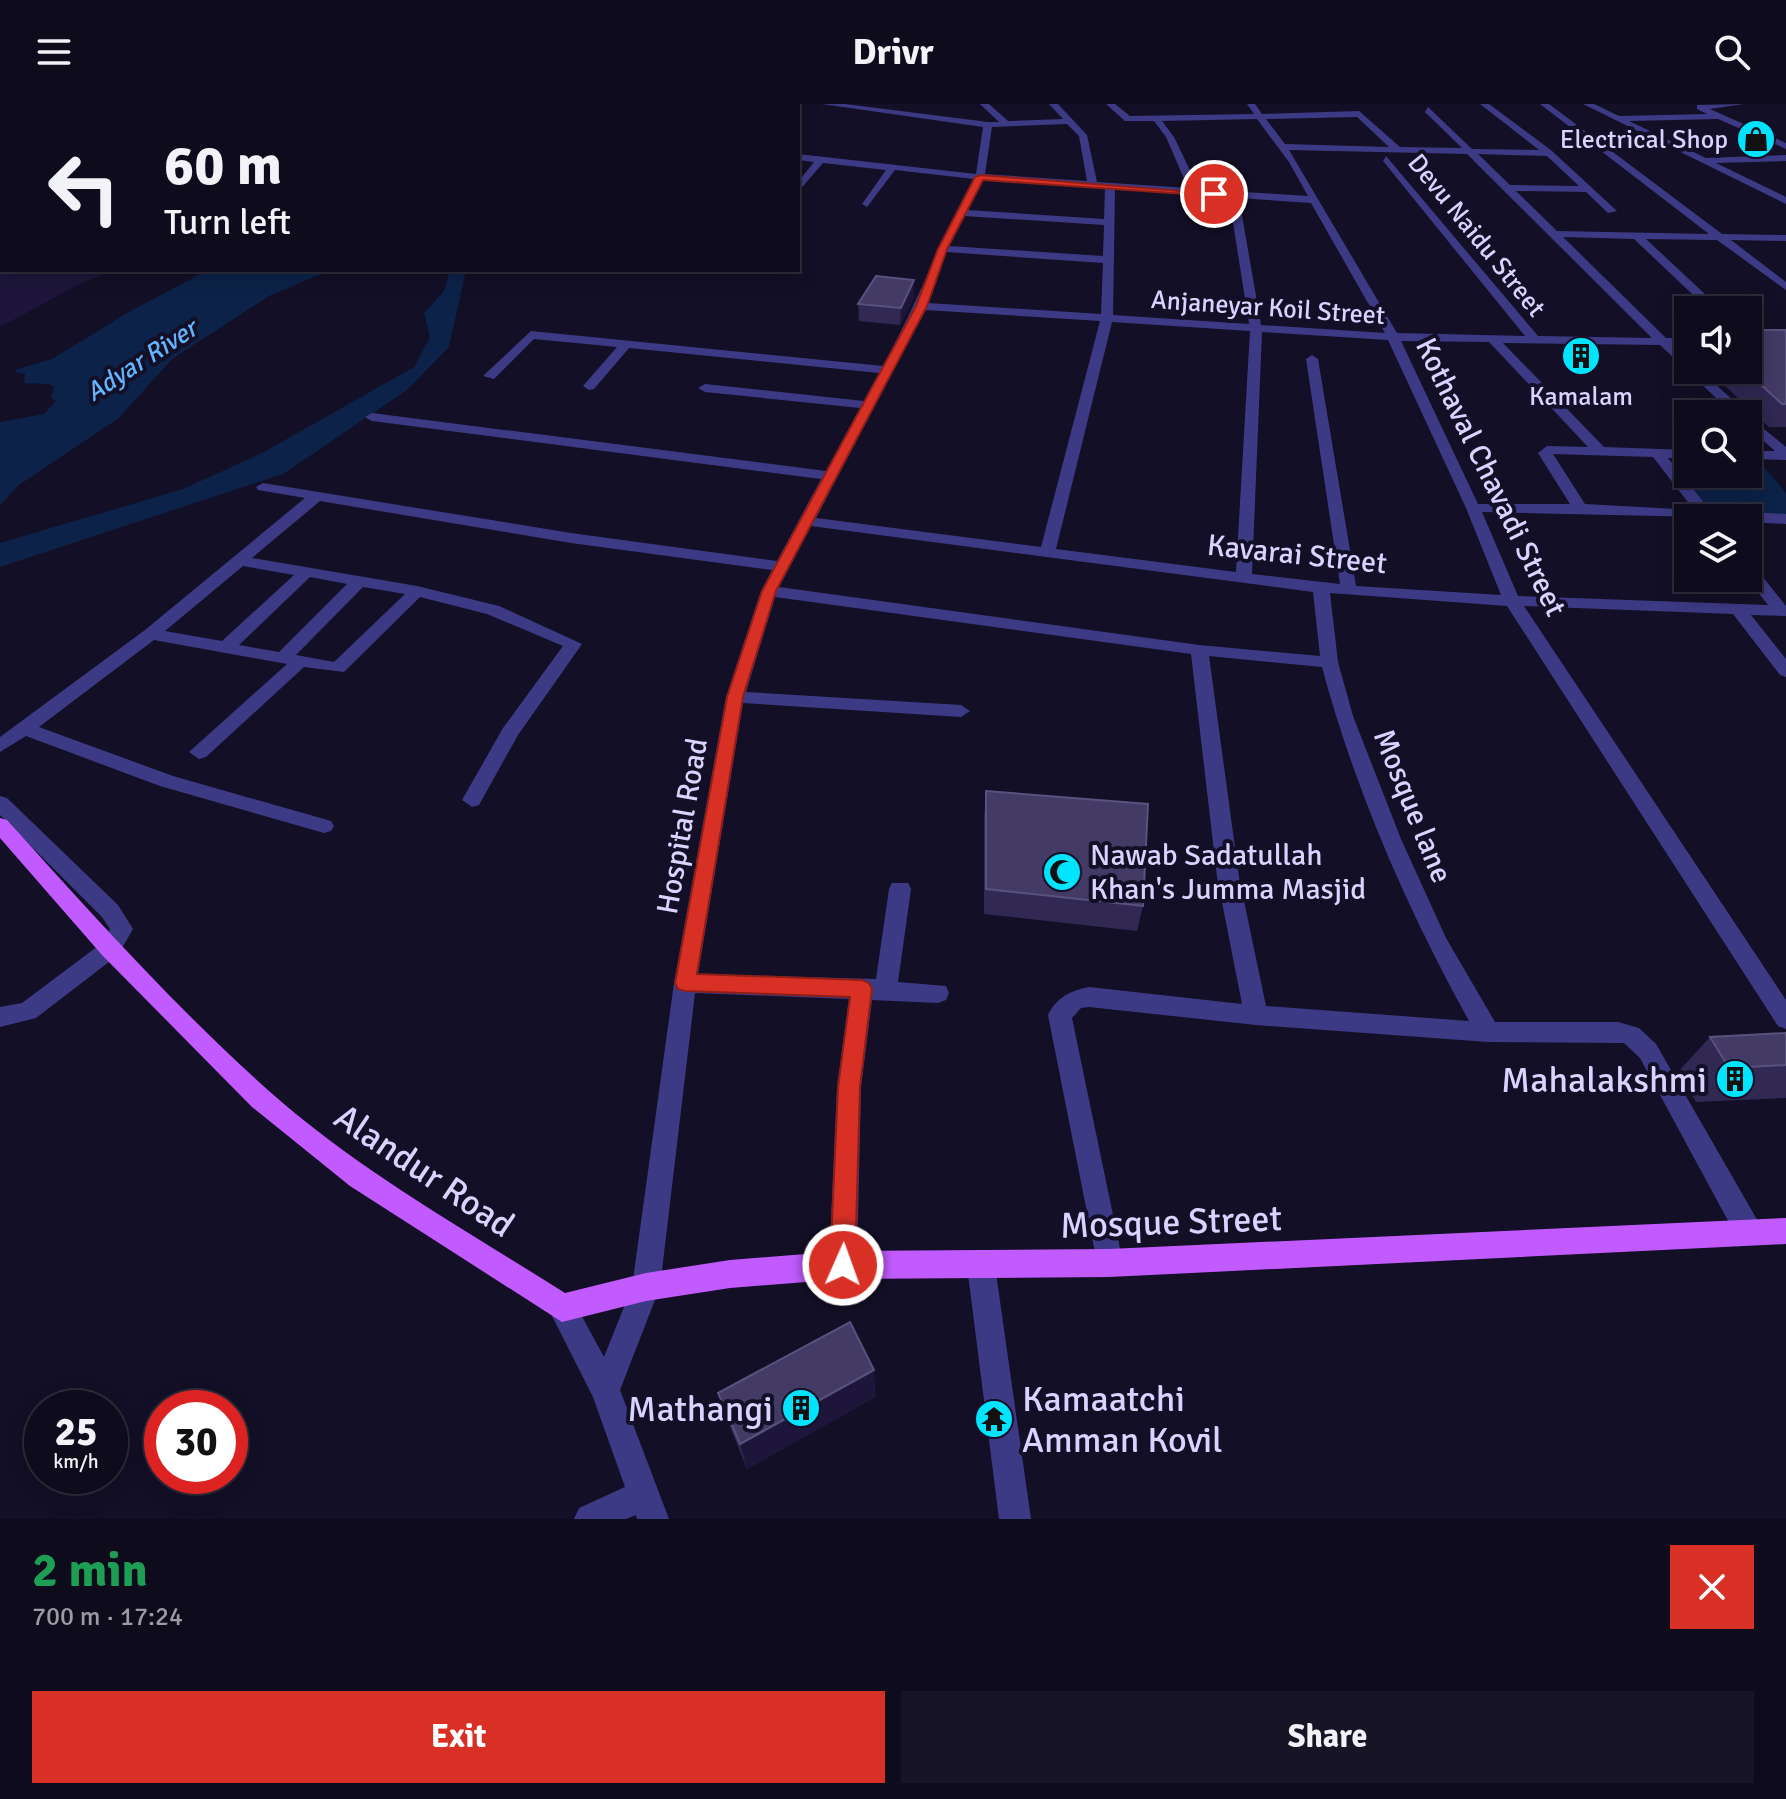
<!DOCTYPE html>
<meta charset="utf-8">
<style>
body{margin:0;font-family:Signika,sans-serif;background:#171425;color:#f1f3f6;height:100vh;display:flex;flex-direction:column;font-size:30px;white-space:nowrap}
*{box-sizing:border-box;margin:0}
p{font-size:26px;color:#9b9ba3}
.icon{flex:none;width:44px;height:44px;fill:none;stroke:currentColor;stroke-width:2;stroke-linecap:round;stroke-linejoin:round}
.map{position:relative;height:1415px;overflow:hidden}
.drawer{display:flex;flex-direction:column;background:#0e0b1c;flex:1}
.drawer>*{flex:none}
.hud{position:absolute;left:0px;top:0px;width:800px;height:168px;box-shadow:0 4px 20px #0003,0 0 0 2px #2e2b3b;background:#0e0b1c;color:#f1f3f6;overflow:hidden}
.fabs{position:absolute;left:1674px;top:192px;display:grid;gap:16px}
.fabs a{display:grid;place-items:center;width:88px;height:88px;border-radius:0px;background:#0e0b1c;box-shadow:0 4px 20px #0003,0 0 0 2px #2e2b3b;font-size:40px}
.speed{position:absolute;left:24px;top:1286px;display:flex;gap:16px;font-size:40px;font-weight:700;text-align:center}
.speed>*{display:grid;place-content:center;width:104px;height:104px;border-radius:50%;background:#0e0b1c;box-shadow:0 4px 20px #0003,0 0 0 2px #2e2b3b;line-height:1}
.speed small{font-size:20px;font-weight:400}
.speed .limit{border:12px solid #d22;background:#fff;color:#111}
.pin{position:absolute;display:grid;place-items:center;width:68px;height:68px;color:#fff;margin:-34px;border:4px solid #fff;border-radius:50%;box-shadow:0 2px 8px #0007}
.me{position:absolute;width:88px;margin:-44px;rotate:2deg;stroke-linejoin:round;filter:drop-shadow(0 0 6px #0008)}
.turn{display:flex;align-items:center;gap:28px;height:168px;padding:0 32px;font-size:36px}
.turn .icon{width:104px;height:104px;stroke-width:2.5}
.turn b{display:block;font-size:56px;line-height:68px}
.round{display:grid;place-items:center;flex:none;width:84px;height:84px;border-radius:0px;background:#171425}
.head{display:flex;align-items:center;justify-content:space-between;height:136px;padding:0 32px}
h1{font-size:48px;font-weight:700;line-height:60px;color:#1e9e55}
.action{display:flex;gap:16px;margin-top:auto;padding:16px 32px}
.action a{flex:1;height:92px;border-radius:0px;background:#d93025;color:#fff;font-size:32px;font-weight:700;line-height:92px;text-align:center}
.action a+a{background:#171425;color:#f1f3f6}
header{display:flex;justify-content:space-between;align-items:center;height:104px;padding:0 32px;background:#0e0b1c;font-size:36px;font-weight:700}
.map>svg:first-child{display:block}
.water{fill:#0c2248}
.lines{fill:none;stroke-linecap:round;stroke-linejoin:round}
.minor{fill:#3d3a85;fill-rule:evenodd}
.major{fill:#c25bff;fill-rule:evenodd}
.wall{fill:#312854}
.shaded-wall{fill:#1d163a}
.building{fill:#433a66;stroke:#5a527e;stroke-width:2}
.route{fill:#d93025;stroke:#8d1f18;stroke-width:2}
.labels{text-anchor:middle;stroke-width:8;stroke-linejoin:round;paint-order:stroke}
.far-poi-label{font-size:26px;fill:#d9d4ff;stroke:#130f26;text-anchor:end}
.far-street-label{font-size:26px;fill:#d9d4ff;stroke:#130f26}
.far-water-label{font-size:26px;font-style:italic;fill:#62b6ff;stroke:#130f26}
.street-label{font-size:30px;fill:#d9d4ff;stroke:#130f26}
.poi-label{font-size:30px;fill:#d9d4ff;stroke:#130f26;text-anchor:start}
.near-poi-label{font-size:36px;fill:#d9d4ff;stroke:#130f26;text-anchor:end}
.near-street-label{font-size:36px;fill:#d9d4ff;stroke:#130f26}
</style>
<header><svg class="icon" aria-label="menu" viewBox="0 0 24 24"><path d="M4 6h16M4 12h16M4 18h16"/></svg>Drivr<svg class="icon" aria-label="search" viewBox="0 0 24 24"><circle cx="10" cy="10" r="6"/><path d="M15 15l6 6"/></svg></header>
<div class="map">
<svg width="1786" height="1415" viewBox="0 0 1786 1415">
<rect width="100%" height="100%" fill="#130f26"/>
<g class="water">
<polygon points="208,166 331,166 269,192 172,255 119,314 19,381 0,401 0,318 44,310 56,297 51,294 54,283 48,280 24,279 25,270 15,268 17,265 52,255 127,209"/>
<polygon points="450,166 466,166 449,243 407,286 283,370 0,463 0,439 183,385 264,348 414,263 430,233 424,209 444,187"/>
<polygon points="1674,362 1688,362 1688,370 1748,370 1748,362 1764,363 1786,389 1786,412 1714,411"/>
</g>
<g class="lines">
<g class="minor">
<rect x="193" y="0" width="8" height="2"/>
<path d="M822 0H845L988 18H999L980 0H989L1008 17 1063 15 1049 0H1058L1087 31 1097 78 1188 84 1166 33 1154 17H1125L1106 0H1115L1130 12 1254 10 1247 0H1255L1262 10 1359 7 1400 43 1462 44 1425 8 1428 3 1472 45 1539 46 1480 0H1489L1552 47 1617 107 1608 109 1586 88 1516 87 1557 127 1709 130 1540 0H1549L1722 130 1786 131V137L1731 136 1786 178V186L1717 136 1646 135 1722 206H1709L1634 135 1563 133 1666 234H1688V242L1674 241 1688 255V266H1700L1748 310H1733L1660 241 1503 239 1604 343 1688 346V354H1668L1710 406 1786 410V420L1748 418V414L1482 408 1518 492 1768 501 1747 474 1748 460 1754 462 1786 502V512L1751 511 1786 555V573L1780 571 1733 510 1524 502 1786 896V925L1778 922 1507 502 1330 489 1338 558 1353 612 1401 735 1446 834 1495 918H1618L1639 924 1656 940 1759 1119 1762 1128 1759 1137 1749 1141 1739 1137 1640 954 1624 939 1488 938 1256 921 1089 903 1081 904 1072 914 1123 1159 1119 1169 1109 1173 1099 1169 1048 911C1057 893 1070 887 1089 883L1242 900 1217 773 1191 550 775 493 746 588 961 601 970 607 961 613 743 599 698 870 876 875 889 785 892 779H908L911 785 898 878 946 882 949 889 946 896 938 899 872 896 861 983 857 1161 853 1171 843 1175 833 1171 829 1161 837 983 849 895 695 889 660 1183 620 1286 669 1415H637L636 1411 626 1415H574L579 1404 625 1383 593 1293 548 1204 552 1194 562 1190 572 1194 604 1253 632 1183 674 879 726 593 761 487 772 466 571 439 320 397 252 454 417 482 499 502 582 540 518 631 479 701 472 703 462 696 503 624 563 542 487 510 420 493 344 568 304 563 206 653 199 655 189 648 287 560 154 536 39 623 173 672 331 717 334 722 331 727 324 729 160 682 26 632 0 648V633L145 526 305 394 258 386 256 383 263 379 571 429 777 457 821 375 372 317 365 313 372 309 826 367 860 304 705 288 698 284 705 280 864 297 879 269 629 244 594 285 589 286 583 282 617 243 534 235 494 275 483 272 531 227 883 262C916 201 941 137 974 75L895 66 867 103 862 100 886 66 823 59 798 88V78L814 58 798 56V50L976 70 983 23ZM1357 13 1389 43 1285 40 1266 15ZM1257 15 1289 58 1308 92 1199 85 1174 33 1162 17ZM1067 20 1079 32 1087 77 985 70 992 23ZM1289 46 1467 50 1652 234 1538 232 1386 52 1383 57 1525 232 1397 229ZM1478 50 1547 52 1579 82 1510 81ZM983 76 1105 84 1104 115 967 106ZM1115 85 1229 93 1249 220 1113 211ZM1239 94 1311 99 1385 229 1261 221ZM964 112 1104 121 1103 152 949 142ZM946 148 1103 159 1101 210 928 199ZM925 206 1100 217 1041 443 816 414ZM1112 218 1250 227 1236 468 1056 445ZM1262 228 1388 236 1466 404 1501 491 1356 482 1318 255 1312 251 1306 255 1340 480 1252 470ZM1401 237 1489 238 1588 343 1547 342 1538 349 1570 400H1478ZM1553 350 1653 353 1694 406 1585 400ZM811 422 1313 488 1320 552 1199 541 779 483ZM243 462 294 471 222 537 165 527ZM310 473 347 480 279 548 239 541ZM363 483 405 490 334 558 296 551ZM1209 552 1322 563C1355 686 1407 805 1469 917L1266 902 1239 773Z"/>
<polygon points="1583,0 1594,0 1619,12 1707,10 1697,5 1697,1 1744,0 1710,5 1786,39 1786,45 1718,15 1629,17 1706,54 1786,51 1786,57 1716,59 1786,93 1786,100"/>
<polygon points="1748,312 1786,343 1786,356 1748,355 1748,347 1775,347 1748,323"/>
<polygon points="0,692 7,694 118,801 133,825 118,851 36,914 0,923 0,903 22,899 102,839 110,825 102,813 0,711"/>
<polygon points="981,1148 991,1152 995,1162 1031,1415 999,1415 967,1162 971,1152"/>
</g>
<path class="major" d="M0 714 7 716C91 809 175 903 269 987 358 1066 464 1125 565 1189L646 1169 730 1156 843 1147 1109 1145 1786 1114V1140L1109 1173 843 1175 730 1184 646 1197 562 1218 350 1082 252 1003 102 851 0 734Z"/>
</g>
<g class="wall">
<polygon points="914,193 900,221 859,217 858,200"/>
<polygon points="1786,226 1786,323 1769,323 1708,266 1748,266"/>
<polygon points="986,687 1143,802 1137,827 984,810 984,713"/>
<polygon points="1786,929 1786,994 1696,998 1678,968 1710,933"/>
<polygon points="874,1266 875,1293 747,1365 727,1315 718,1289"/>
</g>
<g class="shaded-wall">
<polygon points="2,156 2,166 112,166 76,182 0,223 0,157"/>
<polygon points="914,176 914,193 900,221 901,204"/>
<polygon points="874,1266 875,1293 747,1365 740,1340"/>
</g>
<g class="building">
<polygon points="2,80 2,156 0,157 0,81"/>
<polygon points="876,172 914,176 901,204 858,200"/>
<polygon points="1748,226 1786,226 1786,300 1782,300 1745,266 1748,266"/>
<polygon points="986,687 1148,700 1143,802 986,785"/>
<polygon points="1786,929 1786,961 1729,964 1710,933"/>
<polygon points="850,1218 874,1266 740,1340 718,1289"/>
</g>
<polygon class="route" points="980,71 1219,90 1214,92 983,76 947,145 927,202 776,487 743,593 697,870 862,876 869,879 872,885 860,983 855,1161 852,1170 843,1173 834,1170 830,1161 838,983 850,893 685,887 678,885 675,879 727,593 762,487 916,202 938,145 975,73"/>
<defs>
<symbol id="shop-disc" viewBox="-11 -11 22 22"><circle r="9.5" fill="#00e5ff" stroke="#130f26"/><path d="M-5-2.5h2.3a2.7 3.5 0 0 1 5.4 0H5L5.5 6h-11ZM-1.5-2.5h3a1.5 2.3 0 0 0-3 0Z" fill="#111"/></symbol>
<symbol id="building-disc" viewBox="-11 -11 22 22"><circle r="9.5" fill="#00e5ff" stroke="#130f26"/><path d="M-4-6H4V6H1V3H-1V6H-4ZM-2.5-4.3h1.7v1.8h-1.7ZM.8-4.3h1.7v1.8H.8ZM-2.5-1h1.7V.8h-1.7ZM.8-1h1.7V.8H.8Z" fill="#111"/></symbol>
<symbol id="mosque-disc" viewBox="-11 -11 22 22"><circle r="9.5" fill="#00e5ff" stroke="#130f26"/><path d="M3.5-4.9A6 6 0 1 0 3.5 4.9A5 5 0 1 1 3.5-4.9Z" fill="#111"/></symbol>
<symbol id="temple-disc" viewBox="-11 -11 22 22"><circle r="9.5" fill="#00e5ff" stroke="#130f26"/><path d="M0-6L5-2H3V0L6.5 2.5H4V6H1.5V3h-3V6H-4V2.5H-6.5L-3 0V-2H-5Z" fill="#111"/></symbol>
</defs>
<g fill-rule="evenodd">
<use href="#shop-disc" x="1734" y="13" width="44" height="44"/>
<use href="#building-disc" x="1559" y="230" width="44" height="44"/>
<use href="#mosque-disc" x="1040" y="746" width="44" height="44"/>
<use href="#building-disc" x="1713" y="953" width="44" height="44"/>
<use href="#building-disc" x="779" y="1282" width="44" height="44"/>
<use href="#temple-disc" x="972" y="1293" width="44" height="44"/>
</g>
<g class="labels">
<g class="far-poi-label">
<text x="1728" y="44">Electrical Shop</text>
<text x="1581" y="301" text-anchor="middle">Kamalam</text>
</g>
<g class="far-street-label">
<text transform="translate(1477 131) rotate(51)" y="9">Devu Naidu Street</text>
<text transform="translate(1268 203) rotate(4)" y="9">Anjaneyar Koil Street</text>
</g>
<g class="far-water-label">
<text transform="translate(141 256) rotate(-33)" y="9">Adyar River</text>
</g>
<g class="street-label">
<text transform="translate(1491 373) rotate(64)" y="10">Kothaval Chavadi Street</text>
<text transform="translate(1297 450) rotate(6)" y="10">Kavarai Street</text>
<text transform="translate(1413 702) rotate(68)" y="10">Mosque lane</text>
<text transform="translate(682 722) rotate(-80)" y="10">Hospital Road</text>
</g>
<g class="poi-label">
<text x="1090" y="761">Nawab Sadatullah<tspan x="1090" dy="34">Khan's Jumma Masjid</tspan></text>
</g>
<g class="near-poi-label">
<text x="1707" y="988">Mahalakshmi</text>
<text x="1022" y="1307" text-anchor="start">Kamaatchi<tspan x="1022" dy="41">Amman Kovil</tspan></text>
<text x="773" y="1317">Mathangi</text>
</g>
<g class="near-street-label">
<text transform="translate(425 1066) rotate(34)" y="13">Alandur Road</text>
<text transform="translate(1171 1117) rotate(-2)" y="13">Mosque Street</text>
</g>
</g>
</svg>
<div class="fabs">
<a><svg class="icon" aria-label="sound" viewBox="0 0 24 24"><path d="M4 9h4l5-4v14l-5-4H4zM17 9q2 3 0 6"/></svg></a>
<a><svg class="icon" aria-label="search" viewBox="0 0 24 24"><circle cx="10" cy="10" r="6"/><path d="M15 15l6 6"/></svg></a>
<a><svg class="icon" aria-label="layers" viewBox="0 0 24 24"><path d="M12 4l9 5-9 5-9-5zM3 14l9 5 9-5"/></svg></a>
</div>
<div class="speed"><div>25<small>km/h</small></div><div class="limit">30</div></div>
<div class="pin" style="left:1214px;top:90px;background:#d93025"><svg class="icon" aria-label="arrive" viewBox="0 0 24 24"><path d="M6 21V4h12l-3 4 3 4H6"/></svg></div>
<svg class="me" style="left:843px;top:1161px" viewBox="-20 -20 40 40"><circle r="17" fill="#d93025" stroke="#fff" stroke-width="3"/><path d="M0-11L8 9 0 5-8 9z" fill="#fff"/></svg>
<div class="hud">
<div class="turn"><svg class="icon" aria-label="left" viewBox="0 0 24 24"><path d="M17 20v-9H6M10 6l-5 5 5 5"/></svg><div><b>60 m</b>Turn left</div></div>
</div>
</div>
<section class="drawer">
<div class="head"><div><h1>2 min</h1><p>700 m · 17:24</p></div><a class="round" style="background:#d93025;color:#fff"><svg class="icon" aria-label="close" viewBox="0 0 24 24"><path d="M6 6l12 12M18 6L6 18"/></svg></a></div>
<div class="action"><a>Exit</a><a>Share</a></div>
</section>
